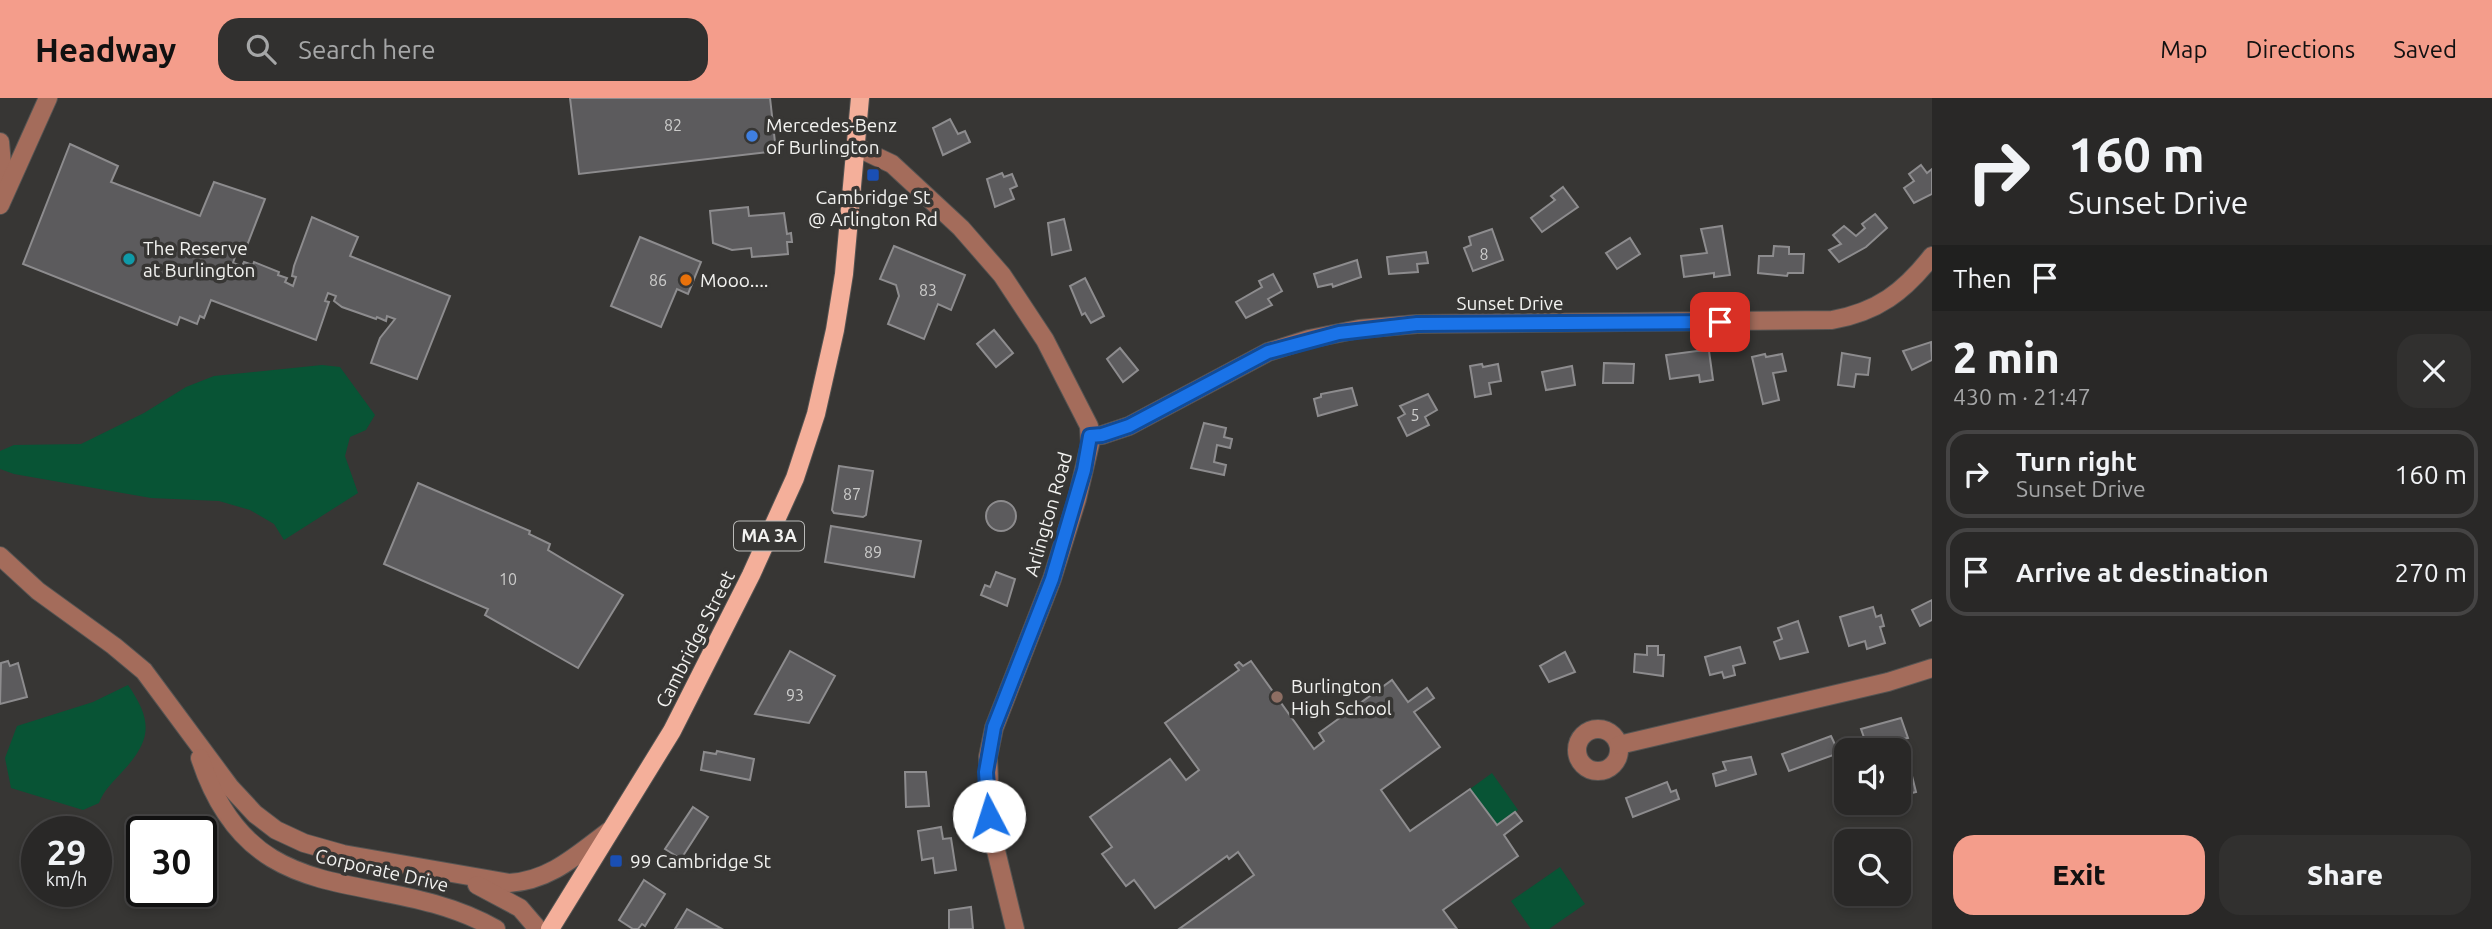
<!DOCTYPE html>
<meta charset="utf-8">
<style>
body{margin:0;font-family:Ubuntu,sans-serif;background:#31302f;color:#f1f3f6;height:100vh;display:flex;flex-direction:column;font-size:26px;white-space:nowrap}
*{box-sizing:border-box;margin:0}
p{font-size:23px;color:#a5a6a7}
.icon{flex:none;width:38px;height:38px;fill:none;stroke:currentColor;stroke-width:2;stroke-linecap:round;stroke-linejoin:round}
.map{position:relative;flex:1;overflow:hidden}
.details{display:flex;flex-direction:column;background:#292827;width:560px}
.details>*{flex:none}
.top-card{background:#292827;color:#f1f3f6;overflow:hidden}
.controls{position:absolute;left:1834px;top:640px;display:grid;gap:14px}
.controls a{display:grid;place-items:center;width:77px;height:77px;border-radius:14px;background:#292827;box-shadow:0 4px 10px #0003,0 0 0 2px #454444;font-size:35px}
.speed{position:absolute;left:21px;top:718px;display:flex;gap:14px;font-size:35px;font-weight:700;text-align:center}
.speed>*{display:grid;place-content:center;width:91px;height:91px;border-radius:50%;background:#292827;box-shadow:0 4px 10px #0003,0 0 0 2px #454444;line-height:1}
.speed small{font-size:18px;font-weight:400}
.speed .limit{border:4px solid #111;border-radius:10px;background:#fff;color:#111}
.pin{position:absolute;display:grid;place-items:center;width:60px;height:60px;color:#fff;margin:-30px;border-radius:14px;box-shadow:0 4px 10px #0006}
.me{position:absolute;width:77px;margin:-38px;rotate:355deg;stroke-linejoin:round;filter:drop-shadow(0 0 5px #0008)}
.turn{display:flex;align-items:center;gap:24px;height:147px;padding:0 21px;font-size:32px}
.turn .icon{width:91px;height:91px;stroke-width:2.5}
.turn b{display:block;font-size:49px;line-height:60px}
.then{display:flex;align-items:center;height:66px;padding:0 21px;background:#0003;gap:14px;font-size:26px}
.round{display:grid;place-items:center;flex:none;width:74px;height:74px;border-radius:21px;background:#31302f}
.headline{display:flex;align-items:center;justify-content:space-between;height:119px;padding:0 21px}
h1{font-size:42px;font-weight:800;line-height:52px}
.action{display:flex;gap:14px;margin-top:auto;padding:14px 21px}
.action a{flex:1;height:80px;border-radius:21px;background:#f49d8b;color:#111;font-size:28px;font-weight:800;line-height:80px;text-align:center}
.action a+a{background:#31302f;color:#f1f3f6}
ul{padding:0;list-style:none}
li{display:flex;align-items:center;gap:21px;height:88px;margin:0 14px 10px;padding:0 7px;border:4px solid #454444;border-radius:21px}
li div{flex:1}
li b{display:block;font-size:26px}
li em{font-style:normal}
header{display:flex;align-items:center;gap:42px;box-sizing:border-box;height:98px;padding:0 35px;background:#f49d8b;color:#111}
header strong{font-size:33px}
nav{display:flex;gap:38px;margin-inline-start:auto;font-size:24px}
.search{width:490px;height:63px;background:#31302f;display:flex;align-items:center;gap:18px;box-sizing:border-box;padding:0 24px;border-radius:21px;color:#a5a6a7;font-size:26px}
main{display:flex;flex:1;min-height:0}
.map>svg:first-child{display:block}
.green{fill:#085435}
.building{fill:#5c5b5d;stroke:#8d8c8e;stroke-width:2}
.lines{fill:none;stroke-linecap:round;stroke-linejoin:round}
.minor-casing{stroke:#555452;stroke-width:20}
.major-casing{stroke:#555452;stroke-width:20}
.minor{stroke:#a46c5b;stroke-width:18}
.major{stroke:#f4af9a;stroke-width:18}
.route-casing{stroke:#114b97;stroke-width:18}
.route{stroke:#1a73e8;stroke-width:12}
.shop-dot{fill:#3f7fe0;stroke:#373634;stroke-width:2.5}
.transit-dot{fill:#1a4fb4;stroke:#373634;stroke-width:2.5}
.culture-dot{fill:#0f9aa8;stroke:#373634;stroke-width:2.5}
.food-dot{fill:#e8710a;stroke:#373634;stroke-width:2.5}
.education-dot{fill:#8d6e63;stroke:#373634;stroke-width:2.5}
.labels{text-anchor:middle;stroke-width:7;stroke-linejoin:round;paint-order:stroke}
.number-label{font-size:16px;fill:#cccccb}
.shield{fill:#373634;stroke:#babab8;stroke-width:2}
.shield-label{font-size:18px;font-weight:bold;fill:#f2f2f0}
.poi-label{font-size:19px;fill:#f2f2f0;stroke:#373634;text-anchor:start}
.street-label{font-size:19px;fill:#f2f2f0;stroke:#373634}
</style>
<header>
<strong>Headway</strong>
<div class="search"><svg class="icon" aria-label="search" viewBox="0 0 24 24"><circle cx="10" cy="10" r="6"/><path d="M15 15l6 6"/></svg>Search here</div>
<nav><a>Map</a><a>Directions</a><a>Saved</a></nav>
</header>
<main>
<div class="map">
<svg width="1932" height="831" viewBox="0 0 1932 831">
<rect width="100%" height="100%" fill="#373634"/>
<g class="green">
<polygon points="322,267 340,269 375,317 366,332 350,339 345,358 358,395 284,442 274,426 250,412 219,403 151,400 14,376 0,371 0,353 14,347 81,346 144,315 186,289 214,278"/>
<path d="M128 587C152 622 153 641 122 674 113 684 104 692 99 705L83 712 11 690 5 660 17 628 93 604Z"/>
<polygon points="1492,675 1518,712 1497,727 1470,691"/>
<polygon points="1560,769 1585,806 1549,831 1531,831 1511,803"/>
</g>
<g class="building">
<polygon points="570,0 770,0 776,53 579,76"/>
<polygon points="950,21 958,36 965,33 970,44 943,57 933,30"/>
<polygon points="70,46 118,68 111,84 200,118 214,84 265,101 246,150 244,149 240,158 236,156 233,165 242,168 244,164 253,167 254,164 279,174 278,177 287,180 285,184 293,188 296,179 292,178 294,168 312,119 358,139 350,158 450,198 417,281 371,265 380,240 395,221 387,218 386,223 377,219 376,221 342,209 334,203 336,198 328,195 325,203 329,204 316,242 211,202 204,220 200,218 197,226 180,219 177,227 23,166"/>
<polygon points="1921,67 1927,75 1932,71 1932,96 1914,105 1904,90 1914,83 1909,76"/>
<polygon points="1002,75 1004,79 1012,76 1017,88 1010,91 1014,101 995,109 987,81"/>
<polygon points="1563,89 1578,109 1542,134 1531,120 1555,102 1551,98"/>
<polygon points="748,109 749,118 784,115 787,136 791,135 792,144 787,144 788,156 752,159 751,150 732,152 713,145 710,113"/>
<polygon points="1875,116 1887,130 1866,149 1839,164 1829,152 1841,146 1833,137 1844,128 1856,138 1865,130 1862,126"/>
<polygon points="1064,121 1071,152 1052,157 1048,125"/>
<polygon points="1722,128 1730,177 1714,179 1714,175 1684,179 1681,158 1707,155 1701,131"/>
<polygon points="1492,131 1503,162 1473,173 1464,150 1471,147 1469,139"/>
<polygon points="640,139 701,164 688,196 677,191 661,229 611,208"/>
<polygon points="1630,140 1640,156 1617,171 1606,155"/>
<polygon points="894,148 965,177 951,212 938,206 924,241 888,226 899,198 896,187 880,181"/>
<polygon points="1774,148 1789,149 1789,156 1804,156 1803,175 1788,175 1787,178 1758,175 1759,158 1773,158"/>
<polygon points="1426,154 1428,165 1417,166 1418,174 1389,176 1387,159"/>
<polygon points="1357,162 1361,179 1333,189 1332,186 1318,189 1314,176"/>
<polygon points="1273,176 1282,193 1268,201 1272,207 1246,220 1236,204 1262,189 1259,183"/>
<polygon points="1085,180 1104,218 1091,225 1085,215 1082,217 1070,188"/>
<polygon points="994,232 1013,255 996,269 977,246"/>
<polygon points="1931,244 1932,262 1912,272 1903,253"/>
<polygon points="1120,250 1138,272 1123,284 1107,261"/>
<polygon points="1697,253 1709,253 1713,282 1700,284 1699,277 1670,281 1666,257"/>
<polygon points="1842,255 1870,260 1868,277 1856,276 1854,289 1838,287"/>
<polygon points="1765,256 1766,259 1782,256 1786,273 1773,275 1779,302 1763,306 1752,259"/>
<polygon points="1604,265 1634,266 1633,285 1603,285"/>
<polygon points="1482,266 1483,269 1498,266 1501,283 1489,285 1491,296 1475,299 1470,268"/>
<polygon points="1572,268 1575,287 1546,292 1542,274"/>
<polygon points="1352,290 1357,307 1318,318 1314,301 1321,299 1321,296"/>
<polygon points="1428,296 1437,312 1425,319 1429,327 1407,338 1398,320 1405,316 1400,308"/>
<polygon points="1204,325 1226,330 1224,339 1232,341 1230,350 1217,347 1214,364 1226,367 1224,377 1191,370"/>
<polygon points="839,368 873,373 866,417 863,419 834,415 832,412"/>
<polygon points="418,385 530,433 529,436 550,446 548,452 623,497 578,570 485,517 488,511 384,466"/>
<circle cx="1001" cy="418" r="15"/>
<polygon points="831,428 921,443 914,479 825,464"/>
<polygon points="996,474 1015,481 1007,508 981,497 985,487 990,489"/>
<polygon points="1932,502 1932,522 1920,528 1912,512"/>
<polygon points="1873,509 1876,519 1881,517 1884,528 1880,529 1885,545 1867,551 1865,543 1849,548 1840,519"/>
<polygon points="1798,523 1808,554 1780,561 1774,544 1782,541 1778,530"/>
<polygon points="1647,548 1658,548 1658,557 1664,557 1663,578 1634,574 1635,556 1647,557"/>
<polygon points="1740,549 1745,565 1733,568 1735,577 1724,580 1722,574 1710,577 1705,559"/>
<polygon points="790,553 835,578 809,625 755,616"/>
<polygon points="1565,554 1575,574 1549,584 1540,568"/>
<polygon points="8,563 10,568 18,565 27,599 0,606 1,565"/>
<polygon points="1251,563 1314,651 1324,643 1319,635 1392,582 1408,604 1427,590 1434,600 1414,614 1440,649 1381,692 1410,733 1470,691 1497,727 1515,714 1522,723 1504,737 1518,758 1443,812 1457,831 1179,831 1254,777 1238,754 1229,761 1227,758 1155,810 1134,782 1126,788 1102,756 1112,749 1090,719 1170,661 1186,682 1199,672 1165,625 1239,572 1235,567 1239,564 1243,568"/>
<polygon points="1901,620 1908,640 1867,648 1861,631"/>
<polygon points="1831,638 1839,655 1789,673 1782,656"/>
<polygon points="717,653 754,661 750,682 701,672 704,654 716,656"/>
<polygon points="1751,659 1756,676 1716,688 1713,676 1726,672 1723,664"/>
<polygon points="905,674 926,674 929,708 906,709"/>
<polygon points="1912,678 1916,694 1908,696 1906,680"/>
<polygon points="1667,684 1671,694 1676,692 1679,701 1633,719 1626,700"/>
<polygon points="693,709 708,719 681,761 665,751"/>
<polygon points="941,729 943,741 951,740 956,772 935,775 933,760 922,762 918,733"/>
<polygon points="644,782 665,796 645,828 642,826 638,831 633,831 619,822"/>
<polygon points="971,809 973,831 949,831 949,812"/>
<polygon points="687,811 722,831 675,831"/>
</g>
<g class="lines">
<defs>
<g id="minor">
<polyline points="0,44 4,89"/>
<polyline points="856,49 892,66 961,130 1002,177 1045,242 1089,328 1090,346 1077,401 1052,481 994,630 988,659 991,732 1015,831"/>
<polyline points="0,107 48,0"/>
<path d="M1090 338 1102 337 1129 328 1268 254 1309 241 1359 231 1417 226 1832 222C1877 214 1904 194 1932 158"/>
<path d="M0 458 38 493 114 548 144 573 230 689 255 716 276 732 304 745 343 756 509 785C550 783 578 756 609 733"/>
<circle cx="1598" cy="652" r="21"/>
<polyline points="1619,647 1888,584 1932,570"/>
<path d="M200 660C253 822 379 765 496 831"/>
<polyline points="477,787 520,810 538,831"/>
</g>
<polyline id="major" points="550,831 672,633 751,477 795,380 816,316 835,232 844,176 860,0"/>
</defs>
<use href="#minor" class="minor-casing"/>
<use href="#major" class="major-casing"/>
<use href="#minor" class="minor"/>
<use href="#major" class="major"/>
</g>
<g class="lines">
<defs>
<polyline id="route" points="989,718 986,674 994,629 1052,481 1084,372 1090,338 1102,337 1129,328 1268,254 1339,235 1417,226 1720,224"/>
</defs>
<use href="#route" class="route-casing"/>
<use href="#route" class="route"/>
</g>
<circle class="shop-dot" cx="752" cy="38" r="7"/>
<g class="transit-dot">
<rect x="866" y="70" width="14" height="14" rx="3.5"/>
<rect x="609" y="756" width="14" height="14" rx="3.5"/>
</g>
<circle class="culture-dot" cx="129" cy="161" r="7"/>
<circle class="food-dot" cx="686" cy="182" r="7"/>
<circle class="education-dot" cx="1277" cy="599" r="7"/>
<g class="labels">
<g class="number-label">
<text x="673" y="33">82</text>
<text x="1484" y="162">8</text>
<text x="658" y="188">86</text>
<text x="928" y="198">83</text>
<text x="1415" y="323">5</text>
<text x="852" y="402">87</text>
<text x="873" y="460">89</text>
<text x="508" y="487">10</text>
<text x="795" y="603">93</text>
</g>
<rect class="shield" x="734" y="423.5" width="70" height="29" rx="5"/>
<g class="shield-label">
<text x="769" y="444">MA 3A</text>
</g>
<g class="poi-label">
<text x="766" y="34">Mercedes-Benz<tspan x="766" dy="22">of Burlington</tspan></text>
<text x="873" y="106" text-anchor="middle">Cambridge St<tspan x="873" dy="22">@ Arlington Rd</tspan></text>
<text x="143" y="157">The Reserve<tspan x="143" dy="22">at Burlington</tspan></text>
<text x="700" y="189">Mooo....</text>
<text x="1291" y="595">Burlington<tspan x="1291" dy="22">High School</tspan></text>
<text x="630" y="770">99 Cambridge St</text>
</g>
<g class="street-label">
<text x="1510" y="212">Sunset Drive</text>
<text transform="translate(1048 416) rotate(-74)" y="7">Arlington Road</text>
<text transform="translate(695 541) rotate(-63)" y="7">Cambridge Street</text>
<text transform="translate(382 772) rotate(13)" y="7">Corporate Drive</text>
</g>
</g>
</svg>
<div class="controls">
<a><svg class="icon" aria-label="sound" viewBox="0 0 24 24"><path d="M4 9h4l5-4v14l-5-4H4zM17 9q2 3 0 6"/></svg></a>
<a><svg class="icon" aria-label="search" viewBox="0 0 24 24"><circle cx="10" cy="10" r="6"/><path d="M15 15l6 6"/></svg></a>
</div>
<div class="speed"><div>29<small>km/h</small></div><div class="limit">30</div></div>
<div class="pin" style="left:1720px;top:224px;background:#d93025"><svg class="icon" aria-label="arrive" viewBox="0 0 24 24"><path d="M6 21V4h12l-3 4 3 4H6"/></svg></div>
<svg class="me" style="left:989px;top:718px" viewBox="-20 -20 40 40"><circle r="19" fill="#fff"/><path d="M0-13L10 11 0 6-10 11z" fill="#1a73e8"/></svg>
</div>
<section class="details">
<div class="top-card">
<div class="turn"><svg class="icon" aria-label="right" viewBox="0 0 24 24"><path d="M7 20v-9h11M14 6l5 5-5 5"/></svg><div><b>160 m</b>Sunset Drive</div></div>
<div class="then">Then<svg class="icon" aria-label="arrive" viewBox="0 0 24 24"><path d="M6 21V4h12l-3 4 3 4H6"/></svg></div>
</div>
<div class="headline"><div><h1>2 min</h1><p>430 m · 21:47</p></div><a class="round"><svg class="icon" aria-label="close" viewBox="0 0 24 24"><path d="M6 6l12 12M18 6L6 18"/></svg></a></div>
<ul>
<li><svg class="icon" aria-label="right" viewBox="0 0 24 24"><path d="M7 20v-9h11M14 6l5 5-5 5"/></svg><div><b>Turn right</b><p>Sunset Drive</p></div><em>160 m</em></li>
<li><svg class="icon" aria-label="arrive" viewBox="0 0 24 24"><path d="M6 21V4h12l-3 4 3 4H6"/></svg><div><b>Arrive at destination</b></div><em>270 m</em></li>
</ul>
<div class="action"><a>Exit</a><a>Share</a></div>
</section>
</main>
